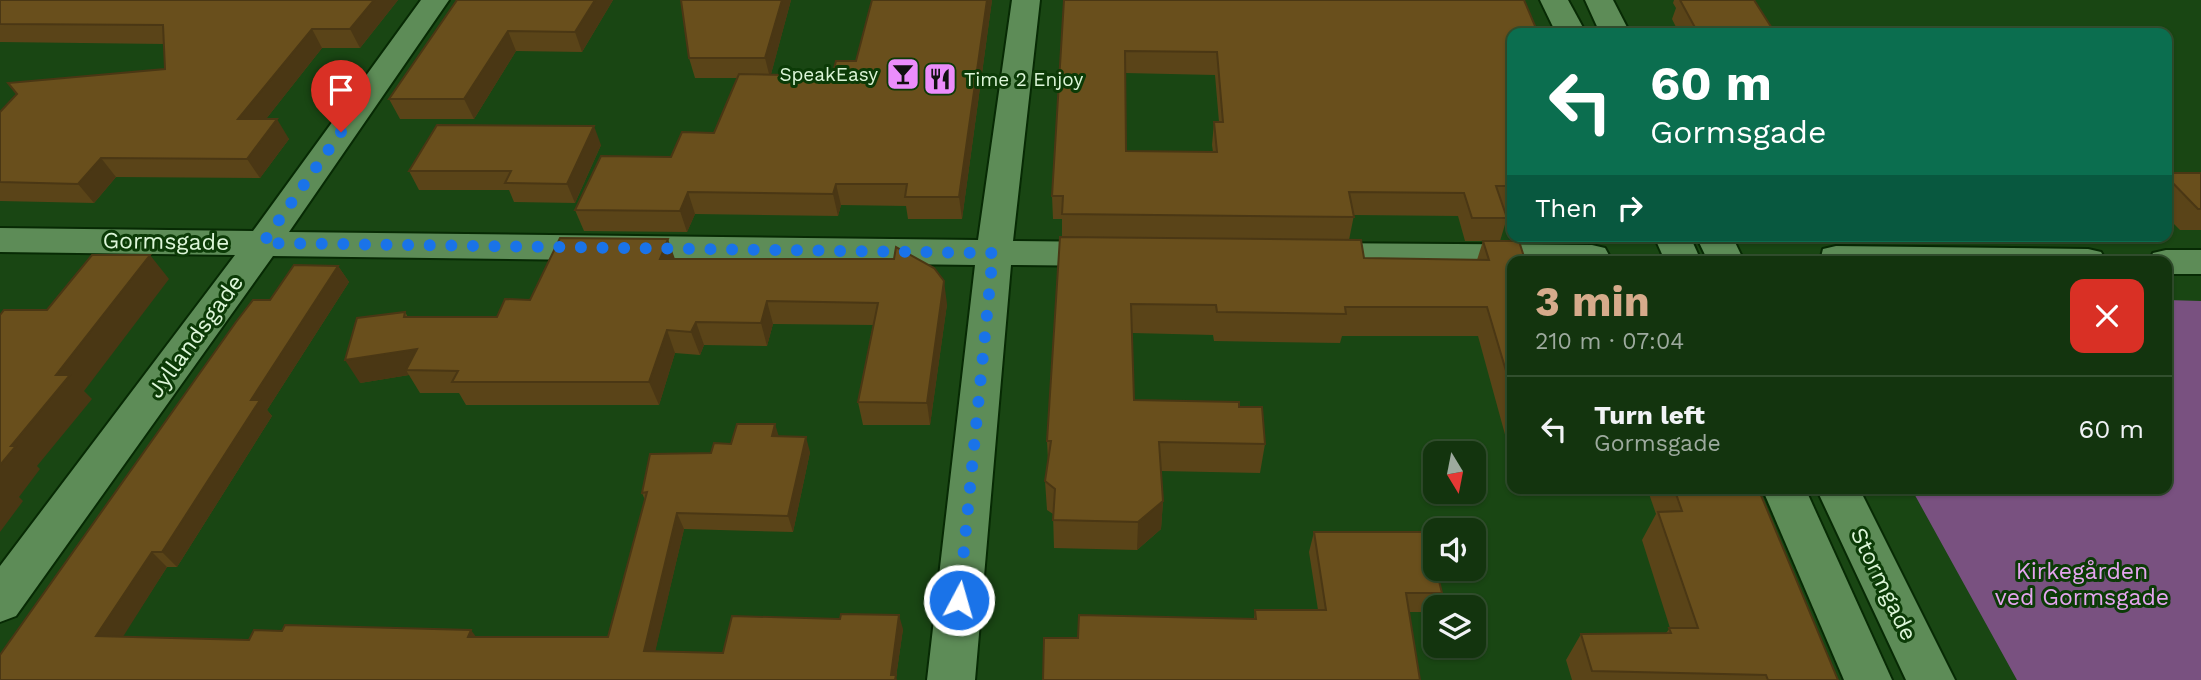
<!DOCTYPE html>
<meta charset="utf-8">
<style>
body{margin:0;font-family:"Work Sans",sans-serif;background:#203f1c;color:#f1f3f6;height:100vh;display:flex;flex-direction:column;font-size:26px;white-space:nowrap}
*{box-sizing:border-box;margin:0}
p{font-size:23px;color:#9daa9e}
.icon{flex:none;width:38px;height:38px;fill:none;stroke:currentColor;stroke-width:2;stroke-linecap:round;stroke-linejoin:round}
.map{position:relative;flex:1;overflow:hidden}
.side{position:absolute;left:1507px;top:256px;width:665px;height:238px;display:flex;flex-direction:column;background:#13340e;border-radius:14px;box-shadow:0 2px 5px #0004,0 0 0 2px #324f2e}
.side>*{flex:none}
.banner{position:absolute;left:1507px;top:28px;width:665px;height:214px;border-radius:14px;box-shadow:0 2px 5px #0004,0 0 0 2px #324f2e;background:#0b6e4f;color:#fff;overflow:hidden}
.needle{width:46px;rotate:170deg}
.buttons{position:absolute;left:1423px;top:441px;display:grid;gap:14px}
.buttons a{display:grid;place-items:center;width:63px;height:63px;border-radius:14px;background:#13340e;box-shadow:0 2px 5px #0004,0 0 0 2px #324f2e;font-size:35px}
.pin{position:absolute;display:grid;place-items:center;width:60px;height:60px;color:#fff;margin:-72px -30px;border-radius:50% 50% 50% 0;rotate:-45deg;box-shadow:0 0 7px #0007}
.pin .icon{rotate:45deg}
.me{position:absolute;width:77px;margin:-38px;rotate:6deg;stroke-linejoin:round;filter:drop-shadow(0 0 5px #0008)}
.turn{display:flex;align-items:center;gap:24px;height:147px;padding:0 28px;font-size:32px}
.turn .icon{width:91px;height:91px;stroke-width:2.5}
.turn b{display:block;font-size:49px;line-height:60px}
.then{display:flex;align-items:center;height:66px;padding:0 28px;background:#0003;gap:14px;font-size:26px}
.round{display:grid;place-items:center;flex:none;width:74px;height:74px;border-radius:14px;background:#203f1c}
.overview{display:flex;align-items:center;justify-content:space-between;height:119px;padding:0 28px}
h1{font-size:42px;font-weight:700;line-height:52px;color:#d6ab8b}
ul{padding:0;list-style:none}
li{display:flex;align-items:center;gap:21px;height:105px;padding:0 28px;border-top:2px solid #324f2e}
li div{flex:1}
li b{display:block;font-size:26px}
li em{font-style:normal}
.map>svg:first-child{display:block}
.green{fill:#795180}
.lines{fill:none;stroke-linecap:round;stroke-linejoin:round}
.minor-casing{stroke:#072a04;stroke-width:4}
.minor{fill:#5d8c57;fill-rule:evenodd}
.wall{fill:#5a4418;fill-rule:evenodd}
.shaded-wall{fill:#4a3714}
.building{fill:#694f1c;stroke:#4a3714;stroke-width:2;fill-rule:evenodd}
.route{stroke:#1a73e8;stroke-width:12;stroke-dasharray:0 21.6}
.labels{text-anchor:middle;stroke-width:6;stroke-linejoin:round;paint-order:stroke}
.far-poi-label{font-size:19px;fill:#ddf6d9;stroke:#0c3b07;text-anchor:end}
.street-label{font-size:23px;fill:#ddf6d9;stroke:#0c3b07}
.park-label{font-size:23px;fill:#e5a5ef;stroke:#0c3b07}
</style>
<div class="map">
<svg width="2201" height="680" viewBox="0 0 2201 680">
<rect width="100%" height="100%" fill="#194613"/>
<polygon class="green" points="2167,300 2201,301 2201,680 2017,680 1911,488 2166,488"/>
<g class="lines">
<defs>
<g id="minor">
<polygon points="421,0 449,0 289,232 978,240 1012,0 1040,0 1013,241 1111,242 1124,245 1129,254 1124,263 1111,266 1011,265 975,680 927,680 975,265 273,256 16,616 0,622 0,566 235,255 0,252 0,228 253,231"/>
<polygon points="1540,0 1568,0 1586,33 1556,33"/>
<polygon points="1585,0 1613,0 1630,33 1600,33"/>
<polygon points="1654,236 1690,236 1701,261 1665,261"/>
<polygon points="1696,236 1732,236 1744,261 1708,261"/>
<polygon points="1311,243 1592,245 1605,248 1610,257 1608,261 1512,261 1512,269 1311,267 1298,264 1293,255 1298,246"/>
<polygon points="1836,246 2088,249 2101,252 2106,261 1820,261 1823,249"/>
<polygon points="2166,250 2201,250 2201,274 2166,274 2166,261 2149,261 2153,253"/>
<polygon points="1762,488 1805,488 1892,680 1844,680"/>
<polygon points="1816,488 1859,488 1955,680 1906,680"/>
</g>
</defs>
<use href="#minor" class="minor-casing"/>
<use href="#minor" class="minor"/>
</g>
<g class="wall">
<polygon points="0,0 398,0 360,48 322,48 266,119 289,139 260,178 116,177 94,203 0,201 0,112 165,69 164,44 0,42"/>
<polygon points="457,0 613,0 582,52 516,51 474,119 400,119 389,99"/>
<polygon points="681,0 791,0 771,74 832,76 856,61 872,0 992,0 962,219 908,219 906,206 841,205 838,216 695,214 687,232 584,231 575,210 714,133 737,78 695,78 689,58"/>
<path d="M1064 0 1512 33V209H1504L1507 218 1500 241 1512 261V460L1478 336H1342L1340 343 1214 341 1213 335 1132 333 1134 400 1239 407 1265 444 1260 473 1161 471 1163 501 1161 529 1137 550 1054 548 1053 514 1047 510 1045 481 1048 461 1047 441 1062 237V219H1053L1052 196ZM1125 73 1215 75 1219 122H1214L1212 145 1213 152 1126 151ZM1354 215 1458 216 1465 241H1483L1477 260 1364 258 1349 240Z"/>
<polygon points="1674,0 1754,0 1775,33 1679,33 1672,19 1676,8 1673,3"/>
<polygon points="601,145 575,203 514,202 509,190 419,190 409,171"/>
<polygon points="2166,173 2201,173 2201,230 2180,230 2166,216"/>
<polygon points="675,259 947,304 930,425 863,425 858,402 873,325 773,324 767,346 704,345 700,355 675,353 659,405 466,405 459,393 420,393 409,375 360,383 405,312 408,317 497,317 530,300"/>
<polygon points="338,266 349,282 267,410 272,416 177,567 167,567 122,637 249,640 476,637 608,637 645,500 642,493 711,453 731,444 779,436 810,452 793,532 684,529 655,651 723,653 903,629 896,677 0,680 270,300"/>
<polygon points="1520,488 1563,488 1562,491 1521,491"/>
<polygon points="1647,488 1758,488 1838,680 1572,680 1566,660 1581,634 1666,633 1670,628 1642,540 1656,514"/>
<polygon points="1314,532 1442,593 1436,607 1435,607 1434,612 1409,612 1078,638 1254,619 1255,610 1318,610 1309,552"/>
</g>
<g class="shaded-wall">
<polygon points="374,0 398,0 360,48 350,29"/>
<polygon points="595,0 613,0 582,52 575,32"/>
<polygon points="782,0 791,0 770,78 765,58"/>
<polygon points="987,0 992,0 962,219 959,197"/>
<polygon points="312,29 322,48 251,138 238,119"/>
<polygon points="508,31 516,51 474,119 464,99"/>
<polygon points="277,119 289,139 260,178 247,159"/>
<polygon points="594,126 601,145 575,203 567,184"/>
<polygon points="101,158 116,177 94,203 78,184"/>
<polygon points="836,184 841,205 838,216 833,194"/>
<polygon points="688,192 695,214 687,232 680,211"/>
<polygon points="668,239 676,262 660,259"/>
<polygon points="150,255 169,279 84,391 92,399 37,466 40,469 19,497 23,501 0,532 0,465 11,446 56,375"/>
<polygon points="338,266 349,282 267,410 272,416 177,567 162,552 251,400"/>
<polygon points="944,281 947,304 930,425 927,403"/>
<polygon points="767,301 773,324 767,346 761,323"/>
<polygon points="696,322 704,345 700,355 691,332"/>
<polygon points="667,330 675,353 659,405 649,382"/>
<polygon points="417,349 406,370 409,375 360,383 345,360"/>
<polygon points="775,424 780,440 772,436"/>
<polygon points="806,437 810,452 793,532 788,516"/>
<polygon points="1163,501 1161,529 1137,550 1138,522"/>
<polygon points="677,513 684,529 652,665 644,651"/>
<polygon points="152,552 167,567 114,651 96,636"/>
<polygon points="899,615 903,629 896,677 897,680 892,680 891,675"/>
<polygon points="471,630 482,645 468,637"/>
</g>
<g class="building">
<polygon points="0,0 374,0 350,29 312,29 238,119 277,119 247,159 101,158 78,184 0,182 0,112 17,94 8,83 165,69 163,25 0,24"/>
<polygon points="457,0 595,0 575,32 508,31 464,99 389,99"/>
<polygon points="681,0 782,0 765,58 689,58"/>
<polygon points="872,0 987,0 959,197 905,197 907,184 836,184 833,194 688,192 680,211 575,210 601,156 671,157 682,132 714,133 739,74 832,76 836,61 856,61"/>
<path d="M1064 0H1524L1538 33H1512V186H1496L1507 218H1472L1464 193 1349 192 1354 217 1062 214 1063 196H1052ZM1125 51 1217 52 1223 122H1214L1217 152 1126 151Z"/>
<polygon points="1680,0 1754,0 1775,33 1698,33"/>
<polygon points="437,125 594,126 567,184 505,183 511,171 409,171"/>
<polygon points="2166,173 2201,173 2201,209 2198,209 2166,176"/>
<polygon points="1060,237 1361,240 1364,258 1489,260 1483,241 1519,241 1525,260 1546,261 1512,261 1512,391 1487,307 1345,307 1346,314 1217,312 1216,305 1131,304 1134,400 1239,402 1239,407 1262,407 1265,444 1159,442 1163,501 1138,522 1053,520 1055,489 1045,481 1051,441 1047,441"/>
<polygon points="560,238 668,239 660,259 894,259 896,247 934,268 944,281 927,403 858,402 878,303 767,301 761,323 696,322 691,332 667,330 649,382 452,382 458,371 406,370 417,349 345,360 357,318 405,312 404,317 497,317 505,299 530,300"/>
<polygon points="92,255 150,255 56,375 70,375 11,446 16,446 0,465 0,315 4,310 47,310"/>
<polygon points="294,265 338,266 251,400 260,400 162,552 152,552 96,636 249,640 254,630 282,631 285,625 471,630 468,637 608,637 647,492 642,493 650,454 711,453 714,443 731,444 737,424 775,424 772,436 806,437 788,516 677,513 644,651 723,653 732,616 840,619 841,614 899,615 891,675 896,675 895,680 0,680 0,655 236,322 253,300 270,300"/>
<polygon points="1674,488 1758,488 1838,680 1768,680 1766,675 1592,671 1581,634 1671,633 1669,628 1698,628 1658,512 1682,511"/>
<polygon points="1314,532 1428,532 1435,563 1435,569 1436,569 1442,593 1406,593 1420,680 1043,680 1044,638 1078,638 1079,615 1256,619 1255,610 1326,610"/>
</g>
<g class="lines">
<polyline class="route" points="341,132 263,243 993,253 959,600"/>
</g>
<defs>
<symbol id="bar-square" viewBox="-11 -11 22 22"><rect x="-9" y="-9" width="18" height="18" rx="4" fill="#eb8dfb" stroke="#0c3b07"/><path d="M-6-5H6L.8 .8V4.5H3.5V6h-7V4.5H-.8V.8Z" fill="#111"/></symbol>
<symbol id="restaurant-square" viewBox="-11 -11 22 22"><rect x="-9" y="-9" width="18" height="18" rx="4" fill="#eb8dfb" stroke="#0c3b07"/><path d="M-5-6h1v4h1v-4h1v4h1v-4h1v5L-1.5 .5V6h-2V.5L-5-1ZM5-6V6H3V1.5H1.5Q1.5-4 5-6Z" fill="#111"/></symbol>
</defs>
<g fill-rule="evenodd">
<use href="#bar-square" x="884" y="55" width="38" height="38"/>
<use href="#restaurant-square" x="921" y="60" width="38" height="38"/>
</g>
<g class="labels">
<g class="far-poi-label">
<text x="878" y="81">SpeakEasy</text>
<text x="964" y="86" text-anchor="start">Time 2 Enjoy</text>
</g>
<g class="street-label">
<text transform="translate(166 241) rotate(1)" y="8">Gormsgade</text>
<text transform="translate(195 336) rotate(-54)" y="8">Jyllandsgade</text>
<text transform="translate(1884 584) rotate(64)" y="8">Stormgade</text>
</g>
<g class="park-label">
<text x="2082" y="579">Kirkegården<tspan x="2082" dy="26">ved Gormsgade</tspan></text>
</g>
</g>
</svg>
<div class="buttons">
<a><svg class="needle" viewBox="-14 -14 28 28"><path d="M0-13l5 13h-10z" fill="#e53935"/><path d="M0 13l5-13h-10z" fill="#9daa9e"/></svg></a>
<a><svg class="icon" aria-label="sound" viewBox="0 0 24 24"><path d="M4 9h4l5-4v14l-5-4H4zM17 9q2 3 0 6"/></svg></a>
<a><svg class="icon" aria-label="layers" viewBox="0 0 24 24"><path d="M12 4l9 5-9 5-9-5zM3 14l9 5 9-5"/></svg></a>
</div>
<div class="pin" style="left:341px;top:132px;background:#d93025"><svg class="icon" aria-label="arrive" viewBox="0 0 24 24"><path d="M6 21V4h12l-3 4 3 4H6"/></svg></div>
<svg class="me" style="left:959px;top:600px" viewBox="-20 -20 40 40"><circle r="17" fill="#1a73e8" stroke="#fff" stroke-width="3"/><path d="M0-11L8 9 0 5-8 9z" fill="#fff"/></svg>
<div class="banner">
<div class="turn"><svg class="icon" aria-label="left" viewBox="0 0 24 24"><path d="M17 20v-9H6M10 6l-5 5 5 5"/></svg><div><b>60 m</b>Gormsgade</div></div>
<div class="then">Then<svg class="icon" aria-label="right" viewBox="0 0 24 24"><path d="M7 20v-9h11M14 6l5 5-5 5"/></svg></div>
</div>
<section class="side">
<div class="overview"><div><h1>3 min</h1><p>210 m · 07:04</p></div><a class="round" style="background:#d93025;color:#fff"><svg class="icon" aria-label="close" viewBox="0 0 24 24"><path d="M6 6l12 12M18 6L6 18"/></svg></a></div>
<ul>
<li><svg class="icon" aria-label="left" viewBox="0 0 24 24"><path d="M17 20v-9H6M10 6l-5 5 5 5"/></svg><div><b>Turn left</b><p>Gormsgade</p></div><em>60 m</em></li>
</ul>
</section>
</div>
